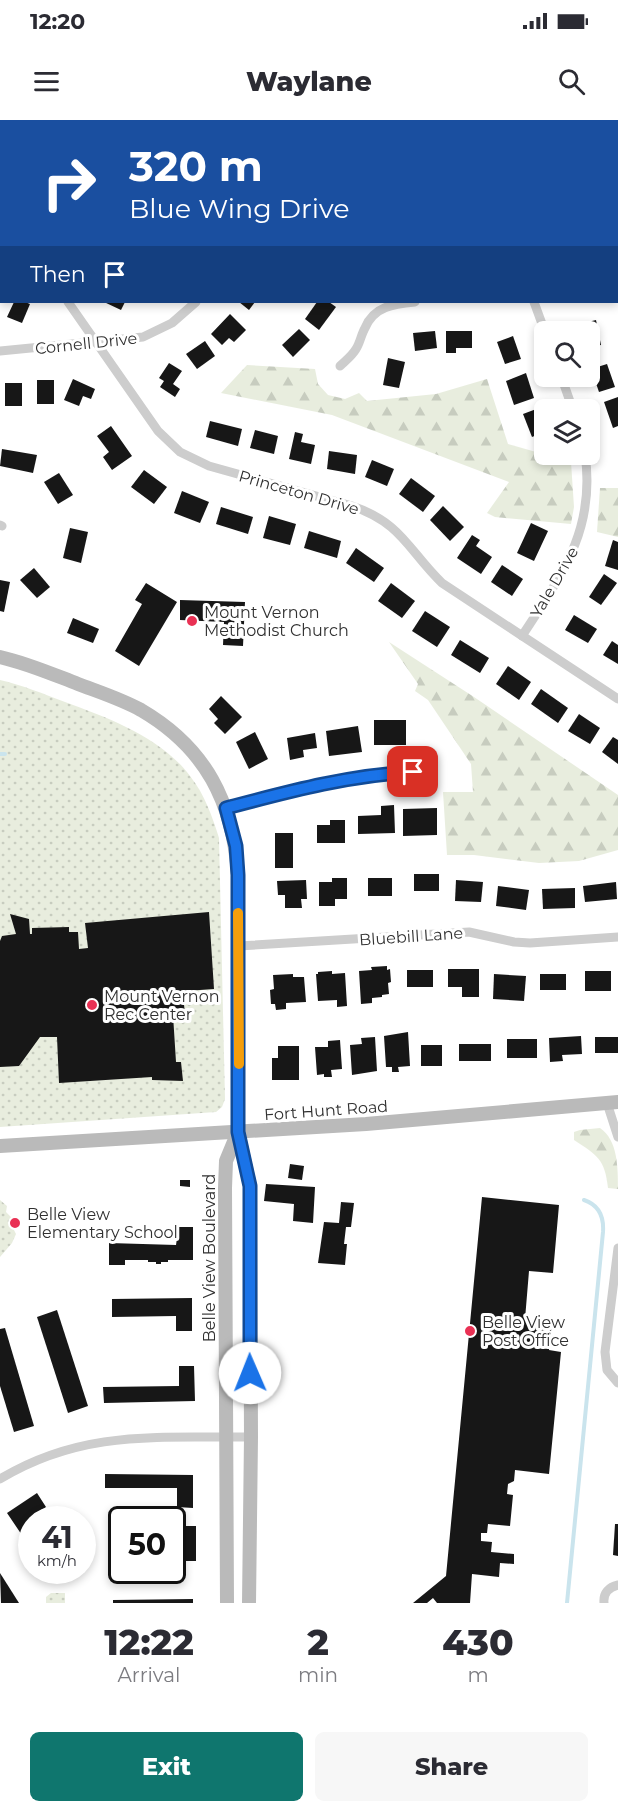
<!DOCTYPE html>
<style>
body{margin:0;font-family:Montserrat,sans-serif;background:#f7f7f7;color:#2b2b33;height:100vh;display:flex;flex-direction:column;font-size:22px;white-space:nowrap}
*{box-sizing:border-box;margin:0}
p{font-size:20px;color:#7c7c81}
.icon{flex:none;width:33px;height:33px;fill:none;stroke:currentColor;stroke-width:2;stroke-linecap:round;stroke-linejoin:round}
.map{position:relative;height:1483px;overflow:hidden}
.details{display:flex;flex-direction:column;background:#fff;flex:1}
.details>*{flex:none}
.top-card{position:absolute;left:0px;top:0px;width:618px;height:183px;box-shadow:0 3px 9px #0003;background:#1a4fa0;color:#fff;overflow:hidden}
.buttons{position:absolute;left:534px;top:201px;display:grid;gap:12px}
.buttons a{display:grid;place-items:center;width:66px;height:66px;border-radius:9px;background:#fff;box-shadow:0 3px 9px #0003;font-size:30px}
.speed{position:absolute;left:18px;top:1386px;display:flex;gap:12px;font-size:30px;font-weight:700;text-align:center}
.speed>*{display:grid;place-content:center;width:78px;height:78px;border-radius:50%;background:#fff;box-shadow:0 3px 9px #0003;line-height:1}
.speed small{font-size:15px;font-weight:400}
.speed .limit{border:3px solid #111;border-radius:9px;background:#fff;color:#111}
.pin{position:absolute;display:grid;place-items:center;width:51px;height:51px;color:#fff;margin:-26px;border-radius:12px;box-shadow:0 3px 9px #0006}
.me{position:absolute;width:66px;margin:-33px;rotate:359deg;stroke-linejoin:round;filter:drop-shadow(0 0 4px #0008)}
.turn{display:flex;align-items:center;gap:21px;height:126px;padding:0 30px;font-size:27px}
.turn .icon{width:78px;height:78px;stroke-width:2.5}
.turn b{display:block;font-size:42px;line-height:51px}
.then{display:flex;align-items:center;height:57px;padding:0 30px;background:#0003;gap:12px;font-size:22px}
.eta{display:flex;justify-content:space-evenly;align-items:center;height:102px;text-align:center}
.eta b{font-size:36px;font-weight:800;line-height:42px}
.primary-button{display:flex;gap:12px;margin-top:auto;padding:12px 30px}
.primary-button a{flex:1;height:69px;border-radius:9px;background:#0f766e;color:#fff;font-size:24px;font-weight:800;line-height:69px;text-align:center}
.primary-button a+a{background:#f7f7f7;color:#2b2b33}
.status{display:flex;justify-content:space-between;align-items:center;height:42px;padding:0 30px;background:#fff;direction:ltr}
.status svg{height:16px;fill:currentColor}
header{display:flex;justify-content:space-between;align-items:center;height:78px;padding:0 30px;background:#fff;font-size:27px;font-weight:800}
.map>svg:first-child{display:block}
.forest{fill:url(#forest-firs)}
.park{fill:url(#park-dots)}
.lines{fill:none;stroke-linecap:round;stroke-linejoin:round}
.stream{stroke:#cae4ed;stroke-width:4}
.building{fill:#171717}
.minor{stroke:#cdcdcd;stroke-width:9}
.secondary{stroke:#bababa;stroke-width:14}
.route-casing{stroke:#114b97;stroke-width:15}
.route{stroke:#1a73e8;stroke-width:10}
.slow{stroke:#f59e0b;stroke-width:10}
.poi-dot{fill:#e93154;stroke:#fff;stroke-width:2}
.labels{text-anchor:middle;stroke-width:6;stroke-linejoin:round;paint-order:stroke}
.street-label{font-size:16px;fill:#303030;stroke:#fff}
.poi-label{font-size:16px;fill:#303030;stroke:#fff;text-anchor:start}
</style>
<div class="status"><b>12:20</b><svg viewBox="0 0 49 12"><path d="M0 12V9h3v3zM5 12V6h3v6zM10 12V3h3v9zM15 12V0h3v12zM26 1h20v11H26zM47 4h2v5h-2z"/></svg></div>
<header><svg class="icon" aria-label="menu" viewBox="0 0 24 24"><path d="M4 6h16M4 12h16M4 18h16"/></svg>Waylane<svg class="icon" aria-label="search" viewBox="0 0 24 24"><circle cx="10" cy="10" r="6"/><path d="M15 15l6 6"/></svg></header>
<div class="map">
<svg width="618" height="1483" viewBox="0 0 618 1483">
<defs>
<pattern id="forest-firs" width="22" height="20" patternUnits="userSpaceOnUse" patternTransform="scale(1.5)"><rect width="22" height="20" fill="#e8edde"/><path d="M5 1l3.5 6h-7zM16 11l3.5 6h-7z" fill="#c7ccbf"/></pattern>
<pattern id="park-dots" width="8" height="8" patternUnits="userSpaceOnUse" patternTransform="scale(1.5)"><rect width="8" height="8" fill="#e8edde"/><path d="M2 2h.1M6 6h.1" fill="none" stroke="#c7ccbf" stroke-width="1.8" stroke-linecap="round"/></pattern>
</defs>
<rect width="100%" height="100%" fill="#fff"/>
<g class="forest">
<polygon points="247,245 315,249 318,264 328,275 345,279 359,273 367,281 436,274 487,259 508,324 571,342 574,387 571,404 495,397 487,393 509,362 332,295 221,273"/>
<polygon points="600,368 618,368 618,417 597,412"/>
<polygon points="389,522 474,577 618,675 618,730 579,741 539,743 474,735 447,735 443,672 473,672 471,644 428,580 415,571 418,564"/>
<path d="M600 1008C618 1020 618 1048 618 1069L608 1068C605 1039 597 1035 574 1020V1012L580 1010Z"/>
</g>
<g class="park">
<path d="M0 560C22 565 44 574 65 582 109 598 162 618 190 656 205 675 212 696 219 718L225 979 222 987 216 992 0 1007Z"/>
<polygon points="0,1080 7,1086 6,1092 12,1098 10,1102 16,1114 12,1123 0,1137"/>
<polygon points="51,1473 65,1473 65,1483 46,1483 46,1477"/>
</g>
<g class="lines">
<g class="stream">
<polyline points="0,634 5,634"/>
<path d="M567 1483 603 1112C604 1097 599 1085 584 1080"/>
</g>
</g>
<g class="building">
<polygon points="14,182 25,182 30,184 22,203 7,197"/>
<polygon points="104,182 125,182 121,190"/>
<polygon points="239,182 255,182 249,190"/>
<polygon points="317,182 329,182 336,187 319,210 305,199"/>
<polygon points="230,194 246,210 234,222 229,218 222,225 211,214"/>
<polygon points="596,200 601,225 590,227 590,212 582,212 580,204"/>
<polygon points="299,209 310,220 293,237 282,225"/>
<polygon points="435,211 437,228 415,231 413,213"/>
<polygon points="446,211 472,211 472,228 456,228 456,233 446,233"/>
<polygon points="513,216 521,239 505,244 497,222"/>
<polygon points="205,221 215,236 197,249 186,234"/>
<polygon points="388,238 405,242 399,268 383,265"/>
<polygon points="169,243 182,251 173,264 180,269 175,277 160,267 164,261 159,258"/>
<polygon points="607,244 615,267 599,272 591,249"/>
<polygon points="526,253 534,278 514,285 506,261"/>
<polygon points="73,259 95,269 91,279 83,276 79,286 64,280"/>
<rect x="37" y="260" width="17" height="24"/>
<rect x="5" y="263" width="17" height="23"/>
<polygon points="618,277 618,306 613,308 604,282"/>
<polygon points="539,288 544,304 544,312 532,317 523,294"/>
<polygon points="210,301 242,309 238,326 206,317"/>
<polygon points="111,306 132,336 112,350 103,337 109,332 97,316"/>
<polygon points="255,310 278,316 274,334 250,328"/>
<polygon points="295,312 303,314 301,322 315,325 311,344 289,339"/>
<polygon points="2,329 37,335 33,353 0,346"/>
<polygon points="329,331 357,335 355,354 327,349"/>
<polygon points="372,340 394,349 387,366 365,357"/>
<polygon points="144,350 167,367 154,384 131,367"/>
<polygon points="59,353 73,375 58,384 44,362"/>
<polygon points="411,358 435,376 423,392 399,374"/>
<polygon points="182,371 209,382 200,403 174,393"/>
<polygon points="443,386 464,407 450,421 430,400"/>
<polygon points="221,387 253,397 248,414 216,404"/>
<polygon points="269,396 296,404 290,425 263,418"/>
<polygon points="531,403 548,411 534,441 517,433"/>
<polygon points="70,408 88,412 81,443 63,438"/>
<polygon points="309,411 341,421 337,438 304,428"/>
<polygon points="472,415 480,420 476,426 492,437 481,454 457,438"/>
<polygon points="613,420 618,422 618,450 605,446"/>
<polygon points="356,428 384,448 374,462 346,443"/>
<polygon points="502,445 523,459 512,476 491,462"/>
<polygon points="34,448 50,467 37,478 20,460"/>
<polygon points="604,454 617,463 601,485 589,477"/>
<polygon points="0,460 10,462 4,492 0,491"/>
<polygon points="146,463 177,482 139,546 115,531 142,484 135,480"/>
<polygon points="391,463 415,481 402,498 378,481"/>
<polygon points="180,480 245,482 243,526 223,525 224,502 180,500"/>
<polygon points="425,491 450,507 437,527 412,511"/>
<polygon points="574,495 597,509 588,523 565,510"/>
<polygon points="73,498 99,509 93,523 67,513"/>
<polygon points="460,520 489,538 480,553 451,535"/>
<polygon points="612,521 618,525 618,544 603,535"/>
<polygon points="508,546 531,562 519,580 496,564"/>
<polygon points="541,569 568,588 558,603 531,584"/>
<polygon points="221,576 242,597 225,614 214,603 218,599 209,589"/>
<polygon points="579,594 600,608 590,624 568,611"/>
<rect x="374" y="600" width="32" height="25"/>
<polygon points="358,606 362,632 329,636 326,611"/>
<polygon points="255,612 268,639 249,649 236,622"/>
<polygon points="315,613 317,628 303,630 304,637 290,640 287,618"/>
<polygon points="613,617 618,620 618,644 602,632"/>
<polygon points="394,685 395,713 358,714 358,696 381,695 381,686"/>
<polygon points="437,688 437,715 403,716 403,689"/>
<polygon points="330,700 345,700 345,723 317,723 317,705 330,705"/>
<rect x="275" y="713" width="18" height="35"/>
<rect x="414" y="754" width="25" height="17"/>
<polygon points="332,758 347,758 347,779 335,779 335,786 319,786 319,762 332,762"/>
<rect x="368" y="758" width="24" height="18"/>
<polygon points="306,760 307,779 301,779 302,788 285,788 285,775 278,775 277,761"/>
<polygon points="456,760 483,762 481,782 455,781"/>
<polygon points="616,762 617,779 585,782 583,766"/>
<polygon points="498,766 529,770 526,790 496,786"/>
<polygon points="575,768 575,788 543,789 542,769"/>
<polygon points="209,792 214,869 172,872 173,875 183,875 185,894 173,895 176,942 181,942 183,961 152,960 152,957 59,963 57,917 40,917 19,946 0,947 0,821 2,816 16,814 10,794 29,799 30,814 32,814 32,808 69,807 69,812 78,812 79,829 88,828 85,803"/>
<polygon points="387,846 387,850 390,849 391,862 388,863 389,874 382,875 382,877 372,878 372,883 361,884 359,851 372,850 371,847"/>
<polygon points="448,849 479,849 479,877 462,877 462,867 448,867"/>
<rect x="407" y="850" width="26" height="17"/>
<polygon points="332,851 332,854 345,853 347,886 337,887 337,880 318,881 316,854 318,854 318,852"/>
<rect x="585" y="851" width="26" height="20"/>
<polygon points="293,854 293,857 304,857 306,882 286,883 286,889 276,890 275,884 271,884 270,870 274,869 273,855"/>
<polygon points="494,854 526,856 524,881 493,879"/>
<rect x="540" y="854" width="26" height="16"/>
<polygon points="408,912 410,946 398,947 399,952 392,952 392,947 386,947 384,916"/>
<polygon points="581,916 582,934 562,935 563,941 550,942 549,918"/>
<polygon points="375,917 377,951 352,955 350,925 362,924 361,918"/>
<rect x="595" y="917" width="23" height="16"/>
<rect x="507" y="919" width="30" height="19"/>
<polygon points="340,920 342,949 331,950 332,957 324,957 324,954 317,955 315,927 328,927 328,921"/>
<rect x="459" y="924" width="32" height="17"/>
<rect x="421" y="925" width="21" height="21"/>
<polygon points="278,926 299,926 299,960 272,960 272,938 278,938"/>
<polygon points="290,1044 304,1046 302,1060 288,1058"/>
<polygon points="180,1060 190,1060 190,1067 180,1066"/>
<polygon points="266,1064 315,1067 313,1103 293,1101 294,1084 264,1081"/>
<polygon points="482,1077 559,1085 553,1153 529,1151 525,1199 552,1202 549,1230 561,1232 549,1354 515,1350 514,1361 508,1364 507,1374 513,1375 510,1406 488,1404 487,1413 481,1413 481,1421 492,1422 491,1432 514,1434 514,1444 500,1443 499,1457 472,1454 470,1483 437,1483 433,1478 427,1483 413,1483 446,1456"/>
<polygon points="341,1082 354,1083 351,1107 346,1107 344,1124 347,1124 345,1145 318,1143 324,1102 339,1103"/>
<polygon points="175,1107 193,1107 193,1140 168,1140 168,1142 161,1142 161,1144 156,1144 156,1142 148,1142 148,1140 125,1140 125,1145 109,1145 109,1123 176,1125 177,1118 171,1115 171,1110"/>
<polygon points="192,1178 192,1211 176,1211 176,1196 112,1197 112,1179"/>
<polygon points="57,1190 88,1286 68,1293 37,1197"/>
<polygon points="5,1208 34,1306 14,1312 0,1266 0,1209"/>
<polygon points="179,1246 194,1246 195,1281 104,1283 103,1267 179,1266"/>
<polygon points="105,1354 193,1355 193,1388 177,1387 177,1368 105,1368"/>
<polygon points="37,1373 46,1387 31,1397 32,1400 32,1430 7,1393"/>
<polygon points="615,1404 618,1404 618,1436 613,1435"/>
<polygon points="178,1406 196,1406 196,1441 172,1441 172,1423 178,1423"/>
<polygon points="113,1423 122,1423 122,1441 114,1441"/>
<polygon points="45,1450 68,1450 52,1461"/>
<polygon points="0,1453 19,1483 1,1483"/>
<polygon points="193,1479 193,1483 113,1483 113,1480"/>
</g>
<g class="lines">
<g class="minor">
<polyline points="616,11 618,11"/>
<polyline points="0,76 2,76"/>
<polyline points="616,162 618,162"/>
<path d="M68 182 158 311 180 332 209 346 352 386C402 403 408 430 442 463L618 579"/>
<polyline points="534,182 545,212"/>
<polyline points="0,231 143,217 172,203 196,182"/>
<path d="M340 246C345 241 352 236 356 229 360 223 361 215 365 208 374 186 394 184 415 182"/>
<polyline points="561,256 573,290"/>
<polyline points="0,405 2,406"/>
<path d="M522 516C561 456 596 410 585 334"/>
<path d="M226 688C288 672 349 655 413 652"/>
<polyline points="239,826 469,812 514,822 530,823 618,817"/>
<polyline points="607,983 618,1017"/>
<polyline points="618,1128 605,1232 607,1250 618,1263"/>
<path d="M0 1359C83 1309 159 1318 251 1317"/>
<path d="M604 1483C603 1473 609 1467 618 1465"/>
</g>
<g class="secondary">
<path d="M0 537C27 543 52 554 78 564 99 572 121 579 141 590 206 628 233 682 238 755V1012L250 1066 251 1317 249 1483"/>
<polyline points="0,1026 366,1004 618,982"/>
<polyline points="227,1483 225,1068 226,1041 238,1012"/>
</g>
</g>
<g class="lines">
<defs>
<path id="route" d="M250 1253V1066L238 1012V755L236 726 226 688C287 672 349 655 413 652"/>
</defs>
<use href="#route" class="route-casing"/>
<use href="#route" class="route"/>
<polyline class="slow" points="238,793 239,944"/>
</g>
<g class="poi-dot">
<circle cx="192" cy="501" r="6"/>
<circle cx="92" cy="885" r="6"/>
<circle cx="15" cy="1103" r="6"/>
<circle cx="470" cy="1211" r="6"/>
</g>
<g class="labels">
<g class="street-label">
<text transform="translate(86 223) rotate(-6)" y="6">Cornell Drive</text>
<text transform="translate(299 372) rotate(16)" y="6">Princeton Drive</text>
<text transform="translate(554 462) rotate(-60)" y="6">Yale Drive</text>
<text transform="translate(411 816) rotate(-4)" y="6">Bluebill Lane</text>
<text transform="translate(326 990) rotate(-4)" y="6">Fort Hunt Road</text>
<text transform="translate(209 1138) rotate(-90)" y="6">Belle View Boulevard</text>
</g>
<g class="poi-label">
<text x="204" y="498">Mount Vernon<tspan x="204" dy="18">Methodist Church</tspan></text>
<text x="104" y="882">Mount Vernon<tspan x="104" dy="18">Rec Center</tspan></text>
<text x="27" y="1100">Belle View<tspan x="27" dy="18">Elementary School</tspan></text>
<text x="482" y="1208">Belle View<tspan x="482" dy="18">Post Office</tspan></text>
</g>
</g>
</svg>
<div class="buttons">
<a><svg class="icon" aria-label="search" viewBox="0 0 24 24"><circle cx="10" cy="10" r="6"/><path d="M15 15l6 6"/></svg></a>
<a><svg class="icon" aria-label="layers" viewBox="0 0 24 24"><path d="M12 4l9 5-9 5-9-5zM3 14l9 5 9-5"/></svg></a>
</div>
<div class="speed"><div>41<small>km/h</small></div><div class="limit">50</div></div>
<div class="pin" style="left:413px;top:652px;background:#d93025"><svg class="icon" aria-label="arrive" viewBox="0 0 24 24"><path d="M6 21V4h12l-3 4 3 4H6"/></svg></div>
<svg class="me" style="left:250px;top:1253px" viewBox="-20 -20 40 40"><circle r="19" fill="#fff"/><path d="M0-13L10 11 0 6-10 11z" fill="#1a73e8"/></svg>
<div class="top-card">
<div class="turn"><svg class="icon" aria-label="right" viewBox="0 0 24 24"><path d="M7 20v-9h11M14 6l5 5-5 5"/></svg><div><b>320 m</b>Blue Wing Drive</div></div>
<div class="then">Then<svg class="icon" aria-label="arrive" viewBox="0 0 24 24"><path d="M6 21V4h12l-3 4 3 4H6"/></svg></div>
</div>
</div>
<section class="details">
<div class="eta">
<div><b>12:22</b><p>Arrival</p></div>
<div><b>2</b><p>min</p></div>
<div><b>430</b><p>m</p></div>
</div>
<div class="primary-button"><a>Exit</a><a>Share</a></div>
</section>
